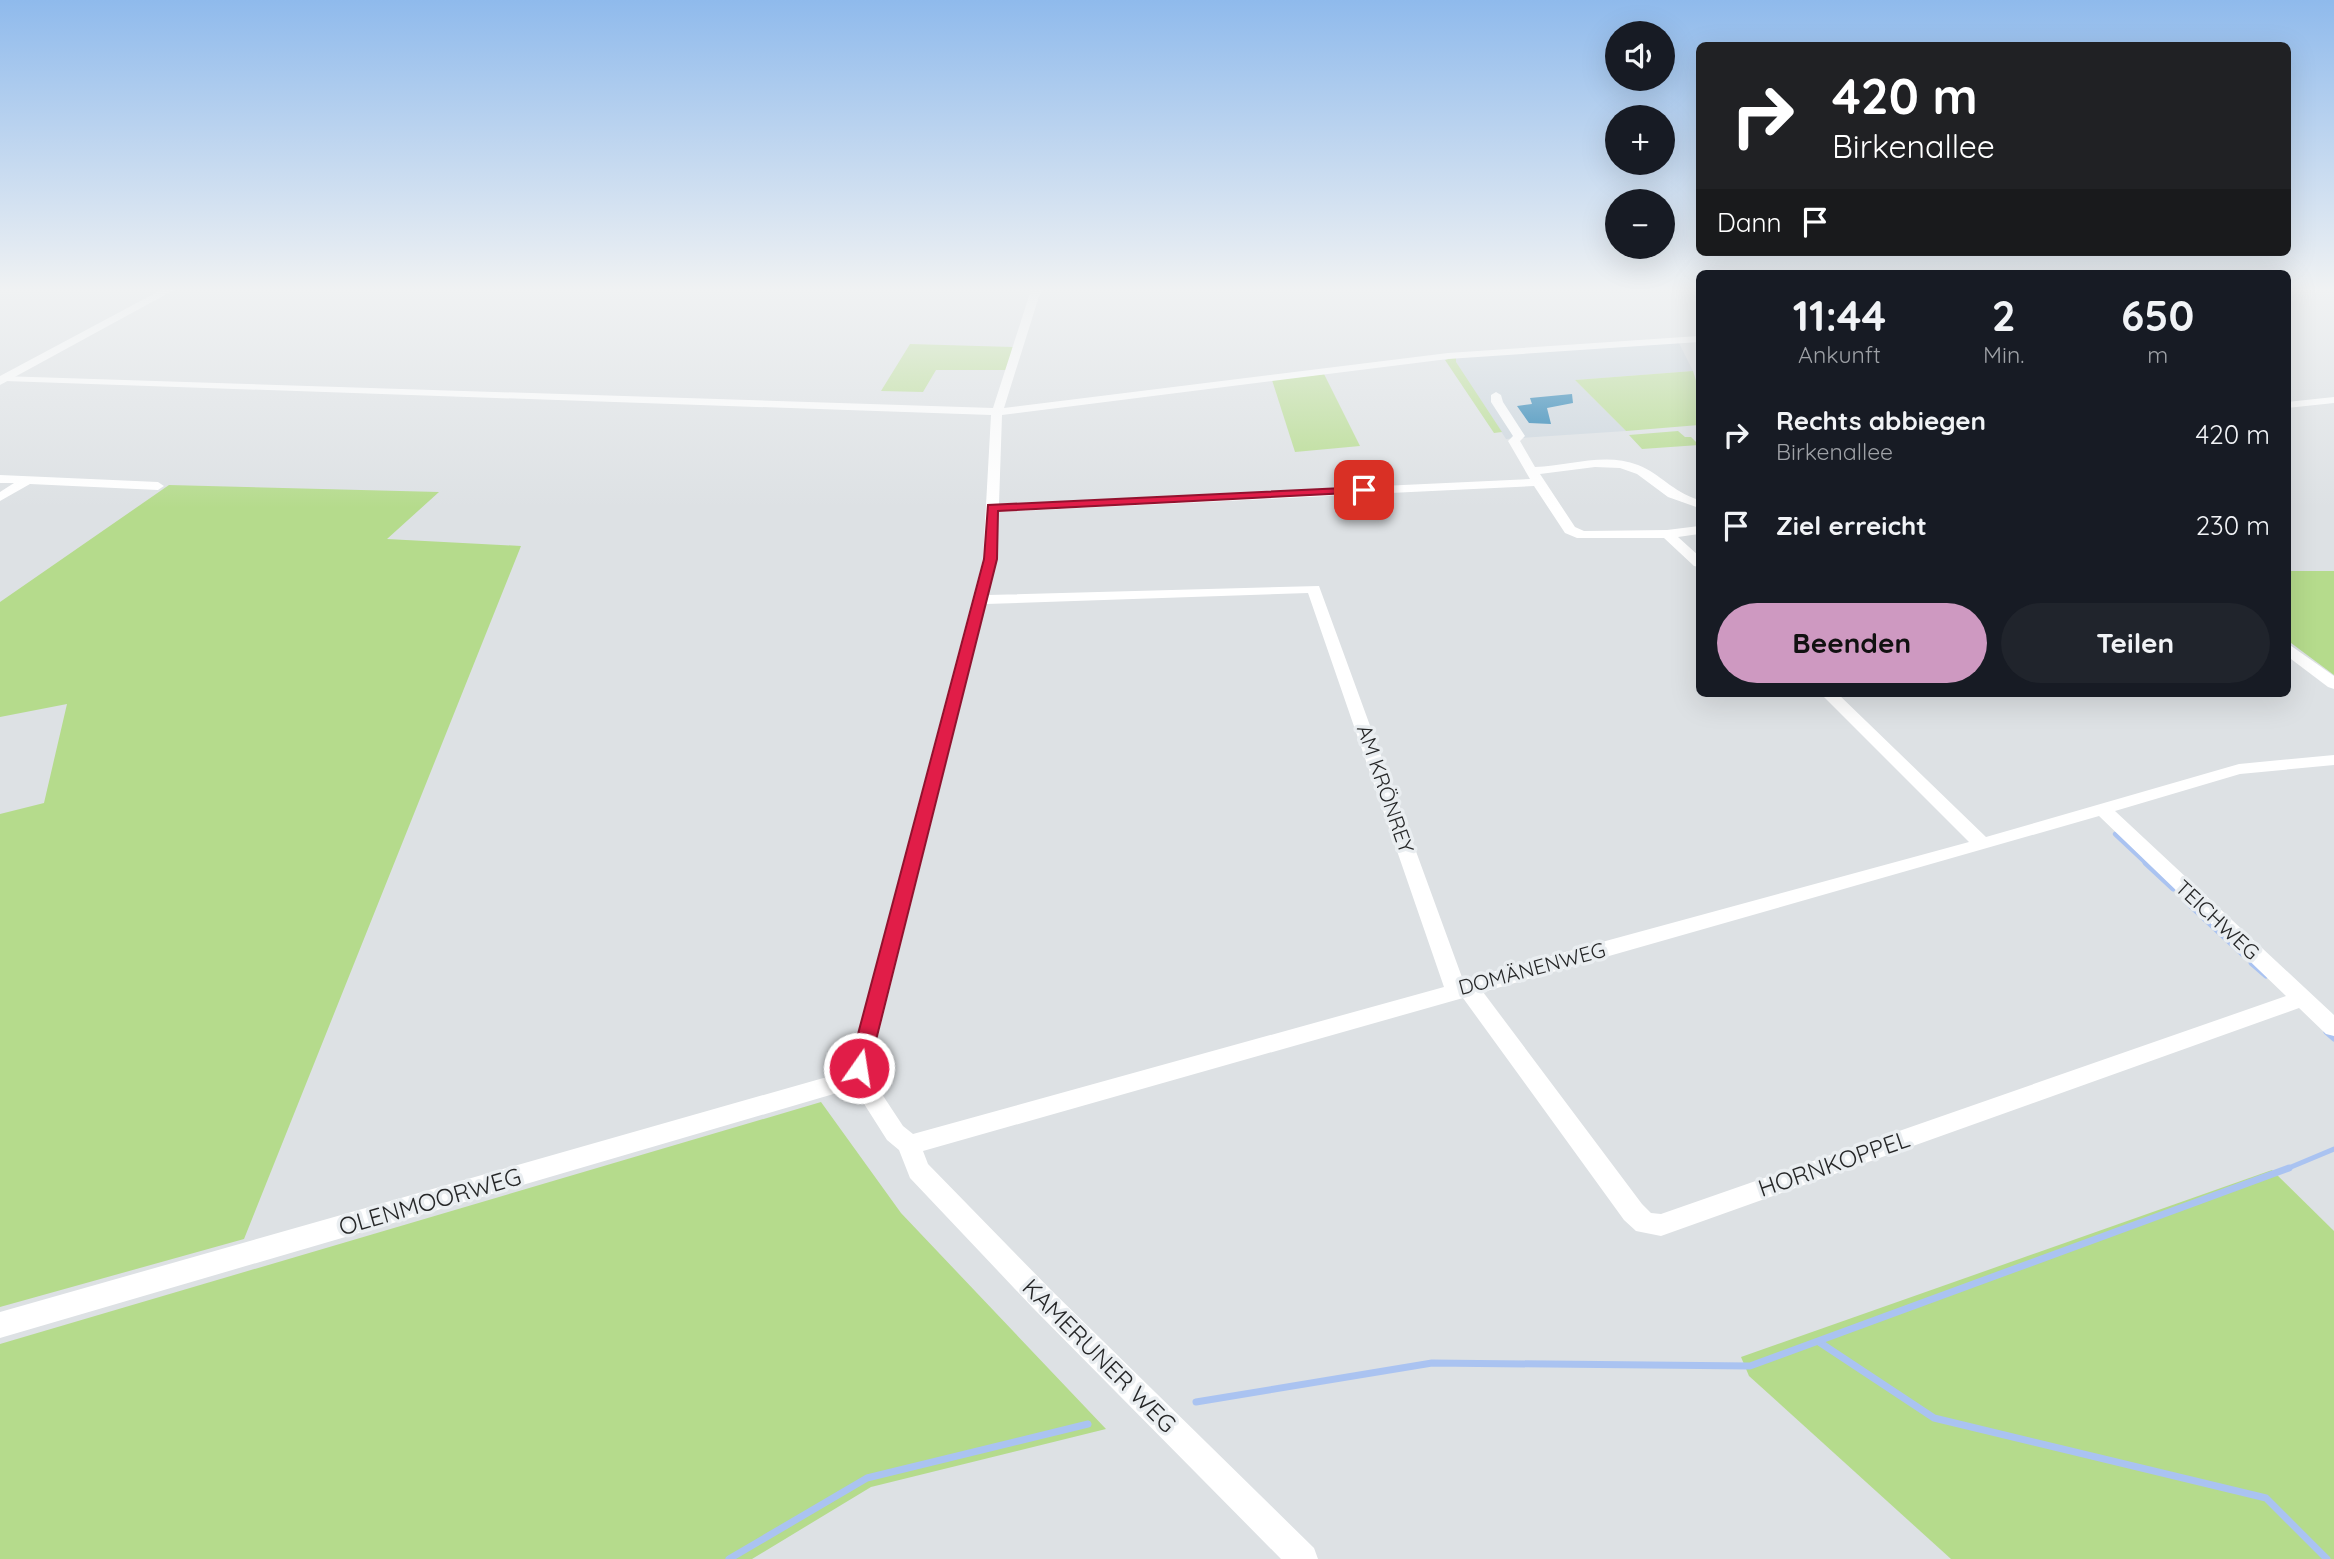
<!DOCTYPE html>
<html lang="de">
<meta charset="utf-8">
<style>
body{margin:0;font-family:Quicksand,sans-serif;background:#20242c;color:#f1f3f6;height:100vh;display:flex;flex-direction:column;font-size:26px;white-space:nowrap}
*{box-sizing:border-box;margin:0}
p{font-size:23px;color:#9ea1a6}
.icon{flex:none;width:38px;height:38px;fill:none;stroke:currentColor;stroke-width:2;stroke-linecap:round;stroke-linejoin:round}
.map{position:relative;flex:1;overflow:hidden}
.details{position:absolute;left:1696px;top:270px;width:595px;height:427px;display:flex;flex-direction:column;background:#171b24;border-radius:10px;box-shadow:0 7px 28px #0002}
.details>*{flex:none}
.banner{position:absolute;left:1696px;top:42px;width:595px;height:214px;border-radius:10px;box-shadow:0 7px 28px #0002;background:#202124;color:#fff;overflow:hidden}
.tools{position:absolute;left:1605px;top:21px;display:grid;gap:14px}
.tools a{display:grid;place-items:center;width:70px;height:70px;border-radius:50%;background:#171b24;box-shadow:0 7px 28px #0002;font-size:35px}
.pin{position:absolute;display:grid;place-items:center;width:60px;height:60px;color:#fff;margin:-30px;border-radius:14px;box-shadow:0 4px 10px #0006}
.me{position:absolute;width:77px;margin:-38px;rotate:13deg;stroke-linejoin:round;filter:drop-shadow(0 0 5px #0008)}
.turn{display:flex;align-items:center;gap:24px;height:147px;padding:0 21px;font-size:32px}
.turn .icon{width:91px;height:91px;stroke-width:2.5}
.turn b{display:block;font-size:49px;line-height:60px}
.then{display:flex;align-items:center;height:66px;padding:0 21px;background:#0003;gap:14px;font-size:26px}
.eta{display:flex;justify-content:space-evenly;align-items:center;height:119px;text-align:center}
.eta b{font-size:42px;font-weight:700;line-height:49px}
.action{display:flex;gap:14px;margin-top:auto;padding:14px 21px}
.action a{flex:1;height:80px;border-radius:42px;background:#ce99c1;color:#111;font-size:28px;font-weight:700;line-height:80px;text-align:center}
.action a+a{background:#20242c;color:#f1f3f6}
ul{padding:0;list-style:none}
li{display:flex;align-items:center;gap:21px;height:91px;padding:0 21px}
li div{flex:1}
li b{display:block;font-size:26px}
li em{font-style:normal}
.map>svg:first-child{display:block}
.built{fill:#cbd5dd}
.green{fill:#b5db8c}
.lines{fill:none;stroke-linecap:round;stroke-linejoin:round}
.stream-far2{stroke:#aac3f1;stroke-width:4.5}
.stream-far1{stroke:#aac3f1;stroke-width:5}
.stream{stroke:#aac3f1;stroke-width:7}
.building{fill:#1577ad}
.minor{fill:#fff;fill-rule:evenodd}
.major{fill:#fff;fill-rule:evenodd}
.route{fill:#e11d48;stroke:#92132f;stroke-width:2}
.labels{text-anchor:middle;stroke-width:7;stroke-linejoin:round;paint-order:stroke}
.street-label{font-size:21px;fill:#262728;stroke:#eaeef1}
.near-street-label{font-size:24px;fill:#262728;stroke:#eaeef1}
</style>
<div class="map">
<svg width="2334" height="1559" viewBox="0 0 2334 1559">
<rect width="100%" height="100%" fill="#dde1e4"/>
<polygon class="built" points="1679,343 1693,371 1575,380 1626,431 1506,439 1455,362 1456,357"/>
<g class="green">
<polygon points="910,344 1013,347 1007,370 936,370 923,392 881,391"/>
<polygon points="1456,357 1456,362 1502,432 1494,433 1445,360"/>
<polygon points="1693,371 1699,390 1699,425 1626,431 1575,380"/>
<polygon points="1324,374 1360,446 1295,452 1272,380"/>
<polygon points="1678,431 1685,437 1691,437 1699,445 1642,449 1629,435"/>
<polygon points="169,485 439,492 387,539 521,546 244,1239 0,1307 0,814 44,803 67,704 0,717 0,602"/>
<polygon points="2287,571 2334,571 2334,675 2287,640"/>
<polygon points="821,1102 901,1213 1106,1429 871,1487 752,1559 0,1559 0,1344"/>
<polygon points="2272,1170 2334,1231 2334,1559 1951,1559 1749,1376 1741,1357"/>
</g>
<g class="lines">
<polyline class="stream-far2" points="2115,834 2147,864"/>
<g class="stream-far1">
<polyline points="2145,863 2173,889"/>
<polyline points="2185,901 2243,955"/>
<polyline points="2251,963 2266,976"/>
<polyline points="2326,1032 2334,1039"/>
<polyline points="2284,1170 2334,1149"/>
</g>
<g class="stream">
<polyline points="1819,1342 1934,1418 2266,1498 2327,1559"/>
<polyline points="1196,1402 1432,1363 1750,1366 2289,1168"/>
<polyline points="729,1559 867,1478 1088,1424"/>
</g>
</g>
<polygon class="building" points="1572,394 1573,403 1547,408 1551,424 1529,423 1517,406 1532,404 1530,398"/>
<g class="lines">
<g class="minor">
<path d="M1031 290H1041L1004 408 1448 353 1699 336V342L1448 359 1002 415 999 504 1530 479 1508 441 1513 436 1491 402V395L1496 392 1501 395 1503 402 1525 436 1520 441 1535 467C1569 466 1605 452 1638 465 1661 474 1671 491 1699 500V508L1668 497 1637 474 1620 468 1595 467 1540 474 1575 527 1584 531 1667 530 1699 526V534L1678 537 1699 556V567L1694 566 1664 538H1577L1565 533 1534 486 998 512 997 559 988 595 1319 586 1463 980 1969 842 1820 693H1837L1986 837 2239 764 2334 755V765L2240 774 2115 811 2334 1015V1036L2326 1034 2299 1008 1661 1236 1636 1231 1624 1220 1463 998 923 1151 928 1164 1051 1290 1314 1548 1318 1559H1281L1033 1308 910 1178 899 1150 887 1140 854 1088 0 1338V1312L848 1071 983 559 991 415 5 381 0 378 1 376 993 408ZM1308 593 1444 987 913 1134 903 1126 870 1076V1068L986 604ZM2099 816 2286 996 1661 1214 1651 1213 1642 1204 1483 992Z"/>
<polygon points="2334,397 2334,403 2287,408 2287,402"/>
<polygon points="0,475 158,482 164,486 158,490 30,484 0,501 0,492 14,483 0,483"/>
<polygon points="2287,643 2334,676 2334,689 2328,687 2287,656"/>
</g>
<polygon class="major" points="161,290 174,290 0,385 0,376"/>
</g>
<linearGradient id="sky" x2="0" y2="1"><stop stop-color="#8fbaec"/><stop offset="0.57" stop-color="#f0f2f3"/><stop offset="1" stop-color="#f0f2f3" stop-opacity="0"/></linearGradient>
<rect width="2334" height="508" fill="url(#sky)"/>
<polygon class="route" points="1364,487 1368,488 1368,492 998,511 997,559 869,1068 866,1074 859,1076 852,1074 849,1068 984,559 988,505"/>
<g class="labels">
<g class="street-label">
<text transform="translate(1385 789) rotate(71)" y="7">AM KRÖNREY</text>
<text transform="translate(2217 920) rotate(43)" y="7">TEICHWEG</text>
<text transform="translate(1532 969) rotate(-15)" y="7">DOMÄNENWEG</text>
</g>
<g class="near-street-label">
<text transform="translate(1834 1164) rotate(-19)" y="8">HORNKOPPEL</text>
<text transform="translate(430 1202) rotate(-16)" y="8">OLENMOORWEG</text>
<text transform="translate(1099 1356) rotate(45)" y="8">KAMERUNER WEG</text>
</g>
</g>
</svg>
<div class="tools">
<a><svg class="icon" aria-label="sound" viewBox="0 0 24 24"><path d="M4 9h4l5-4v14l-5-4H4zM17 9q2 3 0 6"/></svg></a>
<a>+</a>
<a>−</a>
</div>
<div class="pin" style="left:1364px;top:490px;background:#d93025"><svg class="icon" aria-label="arrive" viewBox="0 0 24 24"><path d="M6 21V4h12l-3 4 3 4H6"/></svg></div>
<svg class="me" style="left:859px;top:1068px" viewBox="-20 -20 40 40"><circle r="17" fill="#e11d48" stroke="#fff" stroke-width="3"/><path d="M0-11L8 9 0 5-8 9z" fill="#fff"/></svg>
<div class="banner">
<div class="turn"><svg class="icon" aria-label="right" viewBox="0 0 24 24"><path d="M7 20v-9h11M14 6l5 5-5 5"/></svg><div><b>420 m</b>Birkenallee</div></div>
<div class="then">Dann<svg class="icon" aria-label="arrive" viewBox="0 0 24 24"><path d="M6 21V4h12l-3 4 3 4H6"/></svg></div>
</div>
<section class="details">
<div class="eta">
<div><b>11:44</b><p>Ankunft</p></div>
<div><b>2</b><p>Min.</p></div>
<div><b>650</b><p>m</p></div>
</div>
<ul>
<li><svg class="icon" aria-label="right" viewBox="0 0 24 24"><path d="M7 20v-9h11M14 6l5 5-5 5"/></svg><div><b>Rechts abbiegen</b><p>Birkenallee</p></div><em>420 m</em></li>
<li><svg class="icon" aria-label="arrive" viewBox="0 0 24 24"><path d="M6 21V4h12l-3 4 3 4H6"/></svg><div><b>Ziel erreicht</b></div><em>230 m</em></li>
</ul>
<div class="action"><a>Beenden</a><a>Teilen</a></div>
</section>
</div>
